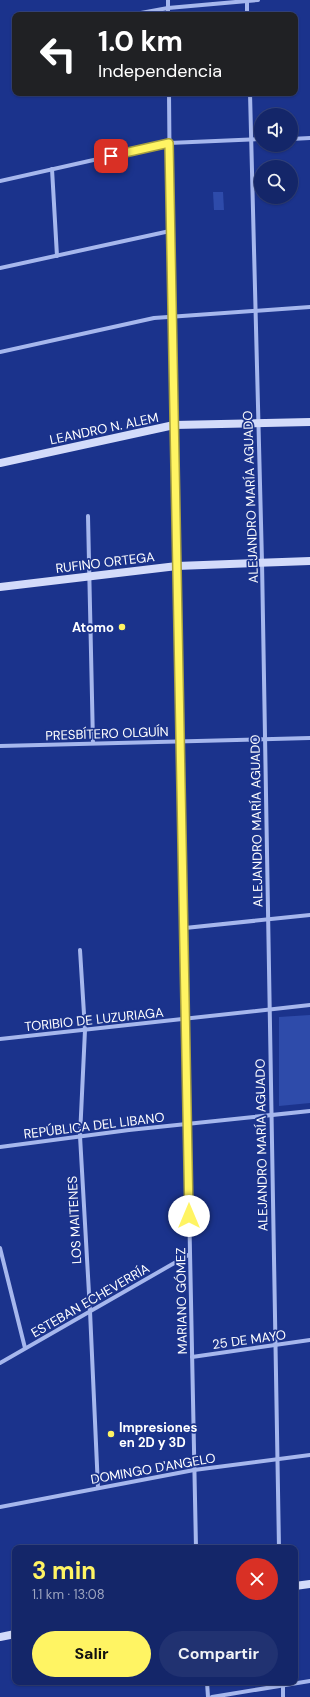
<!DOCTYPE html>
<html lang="es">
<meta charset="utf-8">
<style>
body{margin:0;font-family:"DM Sans",sans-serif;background:#213271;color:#f1f3f6;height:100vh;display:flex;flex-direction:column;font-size:15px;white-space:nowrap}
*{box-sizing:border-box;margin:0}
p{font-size:13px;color:#9da5c0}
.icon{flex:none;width:22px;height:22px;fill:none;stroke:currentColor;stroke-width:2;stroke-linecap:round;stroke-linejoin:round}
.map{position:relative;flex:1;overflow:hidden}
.sheet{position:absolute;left:12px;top:1545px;width:286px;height:140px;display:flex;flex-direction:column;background:#142669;border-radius:8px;box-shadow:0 1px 3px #0004,0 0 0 1px #33437d}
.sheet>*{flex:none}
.top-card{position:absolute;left:12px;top:12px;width:286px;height:84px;border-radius:8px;box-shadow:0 1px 3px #0004,0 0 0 1px #33437d;background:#202124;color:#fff;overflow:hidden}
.tools{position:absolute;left:254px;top:108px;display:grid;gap:8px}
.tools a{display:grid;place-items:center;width:44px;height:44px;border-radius:50%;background:#142669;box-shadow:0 1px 3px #0004,0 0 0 1px #33437d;font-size:20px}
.pin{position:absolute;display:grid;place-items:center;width:34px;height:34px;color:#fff;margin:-17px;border-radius:8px;box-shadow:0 2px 6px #0006}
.me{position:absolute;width:44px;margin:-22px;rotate:0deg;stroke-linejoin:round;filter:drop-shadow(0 0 3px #0008)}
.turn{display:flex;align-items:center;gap:14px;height:84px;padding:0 20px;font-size:18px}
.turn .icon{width:52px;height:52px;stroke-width:2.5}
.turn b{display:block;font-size:28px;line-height:34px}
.round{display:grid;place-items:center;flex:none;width:42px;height:42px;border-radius:21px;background:#213271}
.summary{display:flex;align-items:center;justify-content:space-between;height:68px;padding:0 20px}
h1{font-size:24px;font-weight:700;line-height:30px;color:#fff463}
.button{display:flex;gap:8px;margin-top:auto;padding:8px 20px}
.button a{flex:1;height:46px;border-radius:24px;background:#fff463;color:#111;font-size:16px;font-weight:700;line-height:46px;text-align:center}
.button a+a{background:#213271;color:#f1f3f6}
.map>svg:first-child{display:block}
.green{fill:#2e4baa}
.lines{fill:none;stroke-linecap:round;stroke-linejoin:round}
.street{stroke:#a6b7ed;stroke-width:4}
.secondary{stroke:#d3dbfa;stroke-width:8}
.route-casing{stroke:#a69f40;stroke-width:10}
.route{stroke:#fff463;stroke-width:7}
.poi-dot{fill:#fff463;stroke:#1b338c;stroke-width:1.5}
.labels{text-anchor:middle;stroke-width:3.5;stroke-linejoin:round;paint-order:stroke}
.street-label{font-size:13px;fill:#fff;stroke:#1b338c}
.poi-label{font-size:13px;font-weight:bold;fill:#fff;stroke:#1b338c;text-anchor:end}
</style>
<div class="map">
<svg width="310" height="1697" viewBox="0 0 310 1697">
<rect width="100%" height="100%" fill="#1b338c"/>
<g class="green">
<polygon points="213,192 223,192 224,210 214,210"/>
<polygon points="310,1015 310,1103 279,1106 279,1017"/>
</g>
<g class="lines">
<g class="street">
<polyline points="168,0 168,15"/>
<polyline points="247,0 247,15"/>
<polyline points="130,15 168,8 258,0"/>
<polyline points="169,93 171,315 196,1548"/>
<polyline points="250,93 262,562 279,1548"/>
<polyline points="291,139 310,138"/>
<polyline points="52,169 57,256"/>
<polyline points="0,181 169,143 261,139"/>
<polyline points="0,268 170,231"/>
<polyline points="0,352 154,318 310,307"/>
<polyline points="88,516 93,743"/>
<polyline points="0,746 310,738"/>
<polyline points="185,928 310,915"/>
<polyline points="80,950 85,1030 80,1136 90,1311 98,1488"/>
<polyline points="0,1039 310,1005"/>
<polyline points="0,1147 129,1130 310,1111"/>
<polyline points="0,1248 25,1348"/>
<polyline points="192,1357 310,1340"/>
<polyline points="0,1363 190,1254"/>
<polyline points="0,1507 194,1470 310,1455"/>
<polyline points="207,1682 208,1697"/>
<polyline points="283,1682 283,1697"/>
<polyline points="212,1697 310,1681"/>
</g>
<g class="secondary">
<polyline points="0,463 174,425 310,422"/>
<polyline points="0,587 177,566 310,561"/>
<polyline points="295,1586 310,1584"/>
<polyline points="0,1637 15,1634"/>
</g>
</g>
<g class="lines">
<defs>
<polyline id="route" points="111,156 169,143 189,1216"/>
</defs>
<use href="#route" class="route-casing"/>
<use href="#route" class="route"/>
</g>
<g class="poi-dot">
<circle cx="122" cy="627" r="4"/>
<circle cx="111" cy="1434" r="4"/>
</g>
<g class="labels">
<g class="street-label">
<text transform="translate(104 428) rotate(-12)" y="5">LEANDRO N. ALEM</text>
<text transform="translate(250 497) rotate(-92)" y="5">ALEJANDRO MARÍA AGUADO</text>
<text transform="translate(105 562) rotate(-7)" y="5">RUFINO ORTEGA</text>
<text transform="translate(107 733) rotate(-2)" y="5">PRESBÍTERO OLGUÍN</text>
<text transform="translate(256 821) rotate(-91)" y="5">ALEJANDRO MARÍA AGUADO</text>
<text transform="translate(94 1019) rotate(-6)" y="5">TORIBIO DE LUZURIAGA</text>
<text transform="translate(94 1125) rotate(-7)" y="5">REPÚBLICA DEL LIBANO</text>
<text transform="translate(261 1145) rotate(-91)" y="5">ALEJANDRO MARÍA AGUADO</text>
<text transform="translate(74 1220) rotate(-93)" y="5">LOS MAITENES</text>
<text transform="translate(90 1300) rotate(-30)" y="5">ESTEBAN ECHEVERRÍA</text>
<text transform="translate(181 1301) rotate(-91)" y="5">MARIANO GÓMEZ</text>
<text transform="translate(249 1339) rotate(-8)" y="5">25 DE MAYO</text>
<text transform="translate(153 1468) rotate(-10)" y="5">DOMINGO D'ANGELO</text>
</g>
<g class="poi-label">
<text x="114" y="632">Atomo</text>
<text x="119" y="1432" text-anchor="start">Impresiones<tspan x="119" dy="15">en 2D y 3D</tspan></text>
</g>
</g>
</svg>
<div class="tools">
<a><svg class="icon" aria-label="sound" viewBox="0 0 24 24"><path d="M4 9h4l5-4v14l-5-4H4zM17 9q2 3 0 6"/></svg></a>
<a><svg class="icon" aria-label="search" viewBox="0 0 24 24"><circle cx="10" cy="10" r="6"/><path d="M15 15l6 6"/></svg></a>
</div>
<div class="pin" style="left:111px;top:156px;background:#d93025"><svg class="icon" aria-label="arrive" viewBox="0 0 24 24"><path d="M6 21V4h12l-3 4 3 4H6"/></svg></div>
<svg class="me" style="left:189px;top:1216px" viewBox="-20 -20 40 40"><circle r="19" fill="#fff"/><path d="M0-13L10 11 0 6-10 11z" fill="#fff463"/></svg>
<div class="top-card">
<div class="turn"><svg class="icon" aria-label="left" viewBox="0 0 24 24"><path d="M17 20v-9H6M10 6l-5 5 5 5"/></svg><div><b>1.0 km</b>Independencia</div></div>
</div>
<section class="sheet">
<div class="summary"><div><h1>3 min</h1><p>1.1 km · 13:08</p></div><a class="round" style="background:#d93025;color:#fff"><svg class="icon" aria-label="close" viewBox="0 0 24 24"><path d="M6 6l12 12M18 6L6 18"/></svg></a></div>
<div class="button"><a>Salir</a><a>Compartir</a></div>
</section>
</div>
